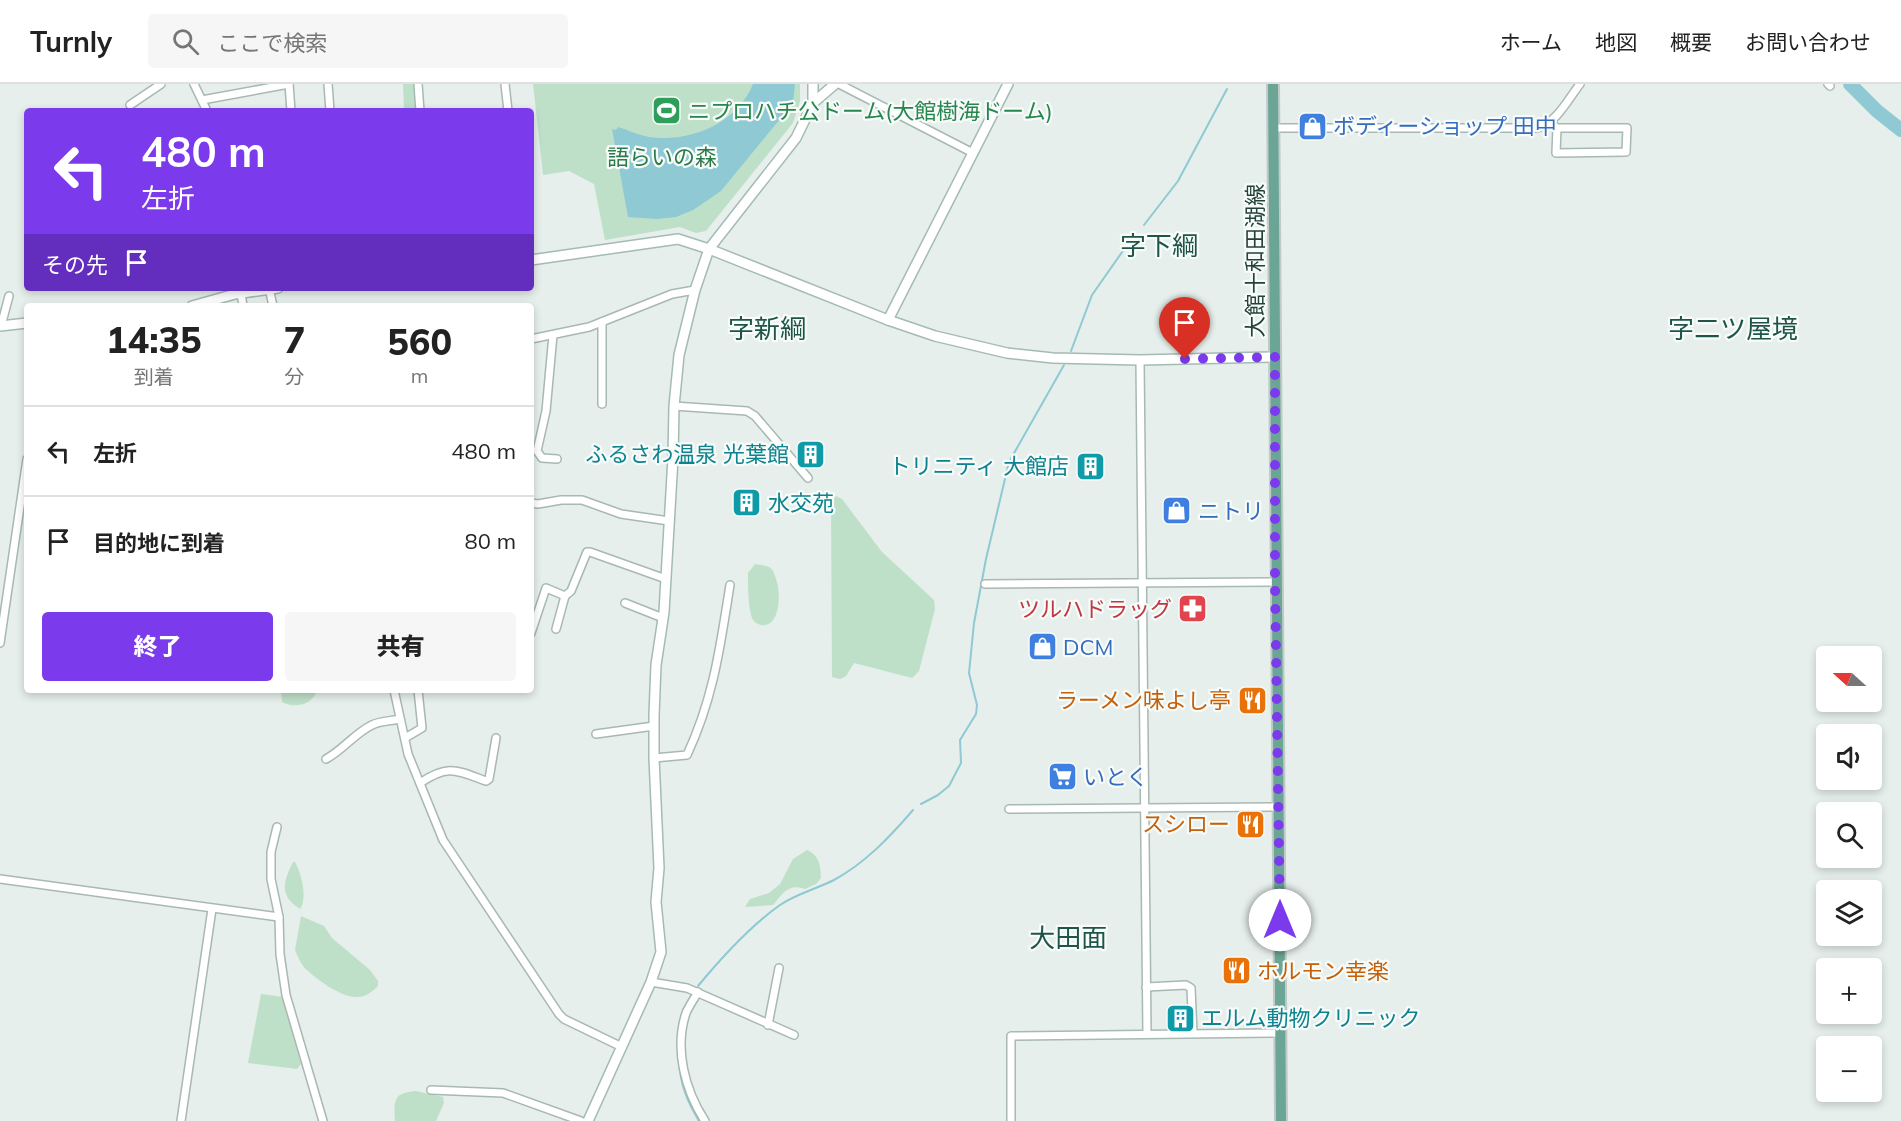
<!DOCTYPE html>
<html lang="ja">
<meta charset="utf-8">
<style>
body{margin:0;font-family:Mulish,"Noto Sans JP",sans-serif;background:#f6f6f6;color:#222;height:100vh;display:flex;flex-direction:column;font-size:22px;white-space:nowrap}
*{box-sizing:border-box;margin:0}
p{font-size:20px;color:#767676}
.icon{flex:none;width:33px;height:33px;fill:none;stroke:currentColor;stroke-width:2;stroke-linecap:round;stroke-linejoin:round}
.map{position:relative;flex:1;overflow:hidden}
.sheet{position:absolute;left:24px;top:219px;width:510px;height:390px;display:flex;flex-direction:column;background:#fff;border-radius:6px;box-shadow:0 3px 9px #0003}
.sheet>*{flex:none}
.hud{position:absolute;left:24px;top:24px;width:510px;height:183px;border-radius:6px;box-shadow:0 3px 9px #0003;background:#7c3aed;color:#fff;overflow:hidden}
.needle{width:39px;rotate:291deg}
.tools{position:absolute;left:1816px;top:562px;display:grid;gap:12px}
.tools a{display:grid;place-items:center;width:66px;height:66px;border-radius:6px;background:#fff;box-shadow:0 3px 9px #0003;font-size:30px}
.pin{position:absolute;display:grid;place-items:center;width:51px;height:51px;color:#fff;margin:-62px -26px;border-radius:50% 50% 50% 0;rotate:-45deg;box-shadow:0 0 6px #0007}
.pin .icon{rotate:45deg}
.me{position:absolute;width:66px;margin:-33px;rotate:0deg;stroke-linejoin:round;filter:drop-shadow(0 0 4px #0008)}
.turn{display:flex;align-items:center;gap:21px;height:126px;padding:0 18px;font-size:27px}
.turn .icon{width:78px;height:78px;stroke-width:2.5}
.turn b{display:block;font-size:42px;line-height:51px}
.then{display:flex;align-items:center;height:57px;padding:0 18px;background:#0003;gap:12px;font-size:22px}
.eta{display:flex;justify-content:space-evenly;align-items:center;height:102px;text-align:center}
.eta b{font-size:36px;font-weight:800;line-height:42px}
.button{display:flex;gap:12px;margin-top:auto;padding:12px 18px}
.button a{flex:1;height:69px;border-radius:6px;background:#7c3aed;color:#fff;font-size:24px;font-weight:800;line-height:69px;text-align:center}
.button a+a{background:#f6f6f6;color:#222}
ul{padding:0;list-style:none}
li{display:flex;align-items:center;gap:18px;height:90px;padding:0 18px;border-top:2px solid #e0e0e0}
li div{flex:1}
li b{display:block;font-size:22px}
li em{font-style:normal}
header{display:flex;align-items:center;gap:36px;box-sizing:border-box;height:84px;padding:0 30px;background:#fff;border-bottom:2px solid #e0e0e0}
header strong{font-size:28px}
nav{display:flex;gap:33px;margin-inline-start:auto;font-size:21px}
.search{width:420px;height:54px;background:#f6f6f6;display:flex;align-items:center;gap:15px;box-sizing:border-box;padding:0 21px;border-radius:6px;color:#767676;font-size:22px}
.map>svg:first-child{display:block}
.green{fill:#bfe0c8}
.water{fill:#8ec9d4}
.lines{fill:none;stroke-linecap:round;stroke-linejoin:round}
.stream{stroke:#8ec9d4;stroke-width:2}
.river{stroke:#8ec9d4;stroke-width:14}
.street-casing{stroke:#a8b8b2;stroke-width:10}
.secondary-casing{stroke:#a4bbb3;stroke-width:12}
.primary-casing{stroke:#c2cac8;stroke-width:14}
.street{stroke:#fff;stroke-width:7}
.secondary{stroke:#fff;stroke-width:9}
.primary{stroke:#6aa596;stroke-width:10}
.route{stroke:#7c3aed;stroke-width:10;stroke-dasharray:0 18}
.labels{text-anchor:middle;stroke-width:4.5;stroke-linejoin:round;paint-order:stroke}
.leisure-label{font-size:22px;fill:#27864d;stroke:#f7fbf9;text-anchor:start}
.shop-label{font-size:22px;fill:#366cbe;stroke:#f7fbf9;text-anchor:start}
.park-label{font-size:22px;fill:#2d7a4b;stroke:#f7fbf9}
.street-label{font-size:22px;fill:#24423a;stroke:#f7fbf9}
.culture-label{font-size:22px;fill:#0d838f;stroke:#f7fbf9;text-anchor:end}
.health-label{font-size:22px;fill:#be3a42;stroke:#f7fbf9;text-anchor:end}
.food-label{font-size:22px;fill:#c56008;stroke:#f7fbf9;text-anchor:end}
.quarter-label{font-size:26px;fill:#1f5548;stroke:#f7fbf9}
</style>
<header>
<strong>Turnly</strong>
<div class="search"><svg class="icon" aria-label="search" viewBox="0 0 24 24"><circle cx="10" cy="10" r="6"/><path d="M15 15l6 6"/></svg>ここで検索</div>
<nav><a>ホーム</a><a>地図</a><a>概要</a><a>お問い合わせ</a></nav>
</header>
<div class="map">
<svg width="1901" height="1037" viewBox="0 0 1901 1037">
<rect width="100%" height="100%" fill="#e6efeb"/>
<g class="green">
<polygon points="403,0 414,0 415,26 404,26"/>
<polygon points="533,0 800,0 800,17 793,39 706,147 696,149 680,143 605,156 594,100 569,87 543,91"/>
<polygon points="836,412 842,415 882,468 934,516 935,525 919,587 912,594 854,579 846,592 840,595 832,593 831,416"/>
<path d="M755 480C759 481 765 481 769 483 773 485 775 491 776 495 781 507 781 544 761 541 758 540 755 539 753 536 748 527 748 500 748 489Z"/>
<path d="M281 606H317C313 621 294 625 282 618Z"/>
<path d="M807 766C819 771 821 782 821 794L816 800 805 805C789 799 783 809 773 821L745 823 750 815 769 809 780 800 793 775Z"/>
<path d="M293 778H295C301 789 308 814 300 825 279 812 283 798 293 778Z"/>
<path d="M301 832 324 842 332 854 370 886 378 897V902C372 908 366 913 357 913 343 914 317 896 307 886 301 881 298 873 295 866Z"/>
<polygon points="261,910 284,913 301,980 297,985 248,979"/>
<path d="M416 1007 443 1013 444 1019 436 1037H395C394 1016 393 1009 416 1007Z"/>
</g>
<path class="water" d="M753 0H795L793 19 721 107 693 126 676 133 657 135 628 133 612 45 616 46 618 43C628 46 638 51 649 53 689 59 737 40 753 0Z"/>
<g class="lines">
<g class="stream">
<polyline points="1144,141 1178,97 1227,5"/>
<polyline points="1071,267 1092,211 1134,151"/>
<polyline points="921,720 938,711 949,702 961,679 960,656 976,630 977,621 969,589 974,539 986,475 1009,378 1064,281"/>
<path d="M698 902C722 873 749 843 780 821 796 810 816 805 834 796 865 779 889 754 913 726"/>
<polyline points="682,931 691,913"/>
<path d="M679 976C680 1000 687 1017 699 1037"/>
</g>
<polyline class="river" points="1850,0 1877,27 1901,46"/>
<defs>
<g id="street">
<polyline points="194,0 207,27"/>
<polyline points="289,0 291,27"/>
<polyline points="328,0 330,27"/>
<polyline points="418,0 420,27"/>
<polyline points="505,0 508,27"/>
<polyline points="839,0 973,69"/>
<polyline points="1828,0 1830,2"/>
<polyline points="202,16 289,0"/>
<polyline points="130,21 161,0"/>
<polyline points="1549,38 1557,44 1627,44 1626,68 1556,69 1557,44"/>
<path d="M1273 44H1537C1556 40 1569 14 1580 0"/>
<polyline points="269,204 273,222"/>
<polyline points="241,209 243,222"/>
<polyline points="1,242 9,212"/>
<polyline points="553,251 546,327 537,367 542,374 557,375"/>
<polyline points="531,255 589,243 672,210 695,206"/>
<polyline points="1140,276 1147,950"/>
<polyline points="602,320 602,238"/>
<polyline points="674,322 747,327 755,332 808,394"/>
<polyline points="531,419 538,420 561,416 582,416 621,430 669,437"/>
<polyline points="985,500 1275,498"/>
<polyline points="565,512 571,507 587,468 590,468 666,495"/>
<polyline points="625,519 663,534"/>
<polyline points="531,549 546,504 565,512 556,545"/>
<polyline points="0,559 27,375"/>
<polyline points="394,606 408,670 443,756 559,930 564,935 622,963"/>
<polyline points="596,650 654,642"/>
<polyline points="405,654 422,644 418,606"/>
<path d="M654 674 687 671C714 613 720 563 730 501"/>
<path d="M326 675C343 666 355 649 372 641 380 637 391 637 400 635"/>
<path d="M420 699C448 680 456 686 486 697L489 695 496 654"/>
<polyline points="1009,725 1278,723"/>
<polyline points="277,743 271,768 271,795 279,833 280,870 286,911 323,1037"/>
<polyline points="0,795 279,833"/>
<polyline points="651,898 687,904 794,951"/>
<polyline points="1146,903 1186,901 1191,904 1193,949"/>
<path d="M698 908C694 915 689 922 686 929 674 965 685 1006 705 1037"/>
<polyline points="768,941 779,884"/>
<polyline points="431,1006 503,1009 581,1037"/>
<polyline points="181,1037 212,825"/>
<polyline points="1011,1037 1011,952 1281,949"/>
</g>
<g id="secondary">
<polyline points="813,19 835,0"/>
<polyline points="531,176 678,155 709,165 888,236 935,252 1007,269 1053,274 1140,276 1275,273"/>
<polyline points="192,222 235,210 278,204"/>
<polyline points="888,236 1008,0"/>
<polyline points="0,242 27,239"/>
<polyline points="588,1037 651,898 661,868 656,818 659,784 654,674 654,631 656,581 664,528 673,374 674,322 679,271 695,206 709,165 796,54 813,19 813,0"/>
</g>
<polyline id="primary" points="1273,0 1281,1037"/>
</defs>
<use href="#street" class="street-casing"/>
<use href="#secondary" class="secondary-casing"/>
<use href="#primary" class="primary-casing"/>
<use href="#street" class="street"/>
<use href="#secondary" class="secondary"/>
<use href="#primary" class="primary"/>
</g>
<g class="lines">
<polyline class="route" points="1185,275 1275,273 1275,498 1280,836"/>
</g>
<defs>
<symbol id="stadium-square" viewBox="-11 -11 22 22"><rect x="-9" y="-9" width="18" height="18" rx="4" fill="#2e9e5b" stroke="#f7fbf9"/><path d="M0-5a6.5 5 0 1 0 0 10a6.5 5 0 1 0 0-10ZM-3.5-1.8h7v3.6h-7Z" fill="#fff"/></symbol>
<symbol id="shop-square" viewBox="-11 -11 22 22"><rect x="-9" y="-9" width="18" height="18" rx="4" fill="#3f7fe0" stroke="#f7fbf9"/><path d="M-5-2.5h2.3a2.7 3.5 0 0 1 5.4 0H5L5.5 6h-11ZM-1.5-2.5h3a1.5 2.3 0 0 0-3 0Z" fill="#fff"/></symbol>
<symbol id="building-square" viewBox="-11 -11 22 22"><rect x="-9" y="-9" width="18" height="18" rx="4" fill="#0f9aa8" stroke="#f7fbf9"/><path d="M-4-6H4V6H1V3H-1V6H-4ZM-2.5-4.3h1.7v1.8h-1.7ZM.8-4.3h1.7v1.8H.8ZM-2.5-1h1.7V.8h-1.7ZM.8-1h1.7V.8H.8Z" fill="#fff"/></symbol>
<symbol id="pharmacy-square" viewBox="-11 -11 22 22"><rect x="-9" y="-9" width="18" height="18" rx="4" fill="#e0444e" stroke="#f7fbf9"/><path d="M-2-6h4v4h4v4h-4v4h-4v-4h-4v-4h4Z" fill="#fff"/></symbol>
<symbol id="restaurant-square" viewBox="-11 -11 22 22"><rect x="-9" y="-9" width="18" height="18" rx="4" fill="#e8710a" stroke="#f7fbf9"/><path d="M-5-6h1v4h1v-4h1v4h1v-4h1v5L-1.5 .5V6h-2V.5L-5-1ZM5-6V6H3V1.5H1.5Q1.5-4 5-6Z" fill="#fff"/></symbol>
<symbol id="supermarket-square" viewBox="-11 -11 22 22"><rect x="-9" y="-9" width="18" height="18" rx="4" fill="#3f7fe0" stroke="#f7fbf9"/><path d="M-6-5.5h2.5l.6 2H6L4.5 2H-2.5L-4.4-4H-6ZM-1.5 3.2a1.3 1.3 0 1 0 .1 0ZM3 3.2a1.3 1.3 0 1 0 .1 0Z" fill="#fff"/></symbol>
</defs>
<g fill-rule="evenodd">
<use href="#stadium-square" x="650" y="10" width="33" height="33"/>
<use href="#shop-square" x="1296" y="26" width="33" height="33"/>
<use href="#building-square" x="794" y="354" width="33" height="33"/>
<use href="#building-square" x="1074" y="366" width="33" height="33"/>
<use href="#building-square" x="730" y="402" width="33" height="33"/>
<use href="#shop-square" x="1160" y="410" width="33" height="33"/>
<use href="#pharmacy-square" x="1176" y="508" width="33" height="33"/>
<use href="#shop-square" x="1026" y="546" width="33" height="33"/>
<use href="#restaurant-square" x="1236" y="600" width="33" height="33"/>
<use href="#supermarket-square" x="1046" y="676" width="33" height="33"/>
<use href="#restaurant-square" x="1234" y="724" width="33" height="33"/>
<use href="#restaurant-square" x="1220" y="870" width="33" height="33"/>
<use href="#building-square" x="1164" y="918" width="33" height="33"/>
</g>
<g class="labels">
<g class="leisure-label">
<text x="688" y="35">ニプロハチ公ドーム(大館樹海ドーム)</text>
</g>
<g class="shop-label">
<text x="1333" y="50">ボディーショップ 田中</text>
<text x="1198" y="435">ニトリ</text>
<text x="1063" y="571">DCM</text>
<text x="1083" y="701">いとく</text>
</g>
<g class="park-label">
<text x="662" y="81">語らいの森</text>
</g>
<g class="street-label">
<text transform="translate(1255 177) rotate(-90)" y="8">大館十和田湖線</text>
</g>
<g class="culture-label">
<text x="789" y="378">ふるさわ温泉 光葉館</text>
<text x="1069" y="390">トリニティ 大館店</text>
<text x="768" y="427" text-anchor="start">水交苑</text>
<text x="1201" y="942" text-anchor="start">エルム動物クリニック</text>
</g>
<g class="health-label">
<text x="1172" y="533">ツルハドラッグ</text>
</g>
<g class="food-label">
<text x="1231" y="624">ラーメン味よし亭</text>
<text x="1230" y="748">スシロー</text>
<text x="1257" y="895" text-anchor="start">ホルモン幸楽</text>
</g>
<g class="quarter-label">
<text x="1159" y="171">字下綱</text>
<text x="767" y="254">字新綱</text>
<text x="1733" y="254">字二ツ屋境</text>
<text x="1068" y="863">大田面</text>
</g>
</g>
</svg>
<div class="tools">
<a><svg class="needle" viewBox="-14 -14 28 28"><path d="M0-13l5 13h-10z" fill="#e53935"/><path d="M0 13l5-13h-10z" fill="#767676"/></svg></a>
<a><svg class="icon" aria-label="sound" viewBox="0 0 24 24"><path d="M4 9h4l5-4v14l-5-4H4zM17 9q2 3 0 6"/></svg></a>
<a><svg class="icon" aria-label="search" viewBox="0 0 24 24"><circle cx="10" cy="10" r="6"/><path d="M15 15l6 6"/></svg></a>
<a><svg class="icon" aria-label="layers" viewBox="0 0 24 24"><path d="M12 4l9 5-9 5-9-5zM3 14l9 5 9-5"/></svg></a>
<a>+</a>
<a>−</a>
</div>
<div class="pin" style="left:1185px;top:275px;background:#d93025"><svg class="icon" aria-label="arrive" viewBox="0 0 24 24"><path d="M6 21V4h12l-3 4 3 4H6"/></svg></div>
<svg class="me" style="left:1280px;top:836px" viewBox="-20 -20 40 40"><circle r="19" fill="#fff"/><path d="M0-13L10 11 0 6-10 11z" fill="#7c3aed"/></svg>
<div class="hud">
<div class="turn"><svg class="icon" aria-label="left" viewBox="0 0 24 24"><path d="M17 20v-9H6M10 6l-5 5 5 5"/></svg><div><b>480 m</b>左折</div></div>
<div class="then">その先<svg class="icon" aria-label="arrive" viewBox="0 0 24 24"><path d="M6 21V4h12l-3 4 3 4H6"/></svg></div>
</div>
<section class="sheet">
<div class="eta">
<div><b>14:35</b><p>到着</p></div>
<div><b>7</b><p>分</p></div>
<div><b>560</b><p>m</p></div>
</div>
<ul>
<li><svg class="icon" aria-label="left" viewBox="0 0 24 24"><path d="M17 20v-9H6M10 6l-5 5 5 5"/></svg><div><b>左折</b></div><em>480 m</em></li>
<li><svg class="icon" aria-label="arrive" viewBox="0 0 24 24"><path d="M6 21V4h12l-3 4 3 4H6"/></svg><div><b>目的地に到着</b></div><em>80 m</em></li>
</ul>
<div class="button"><a>終了</a><a>共有</a></div>
</section>
</div>
